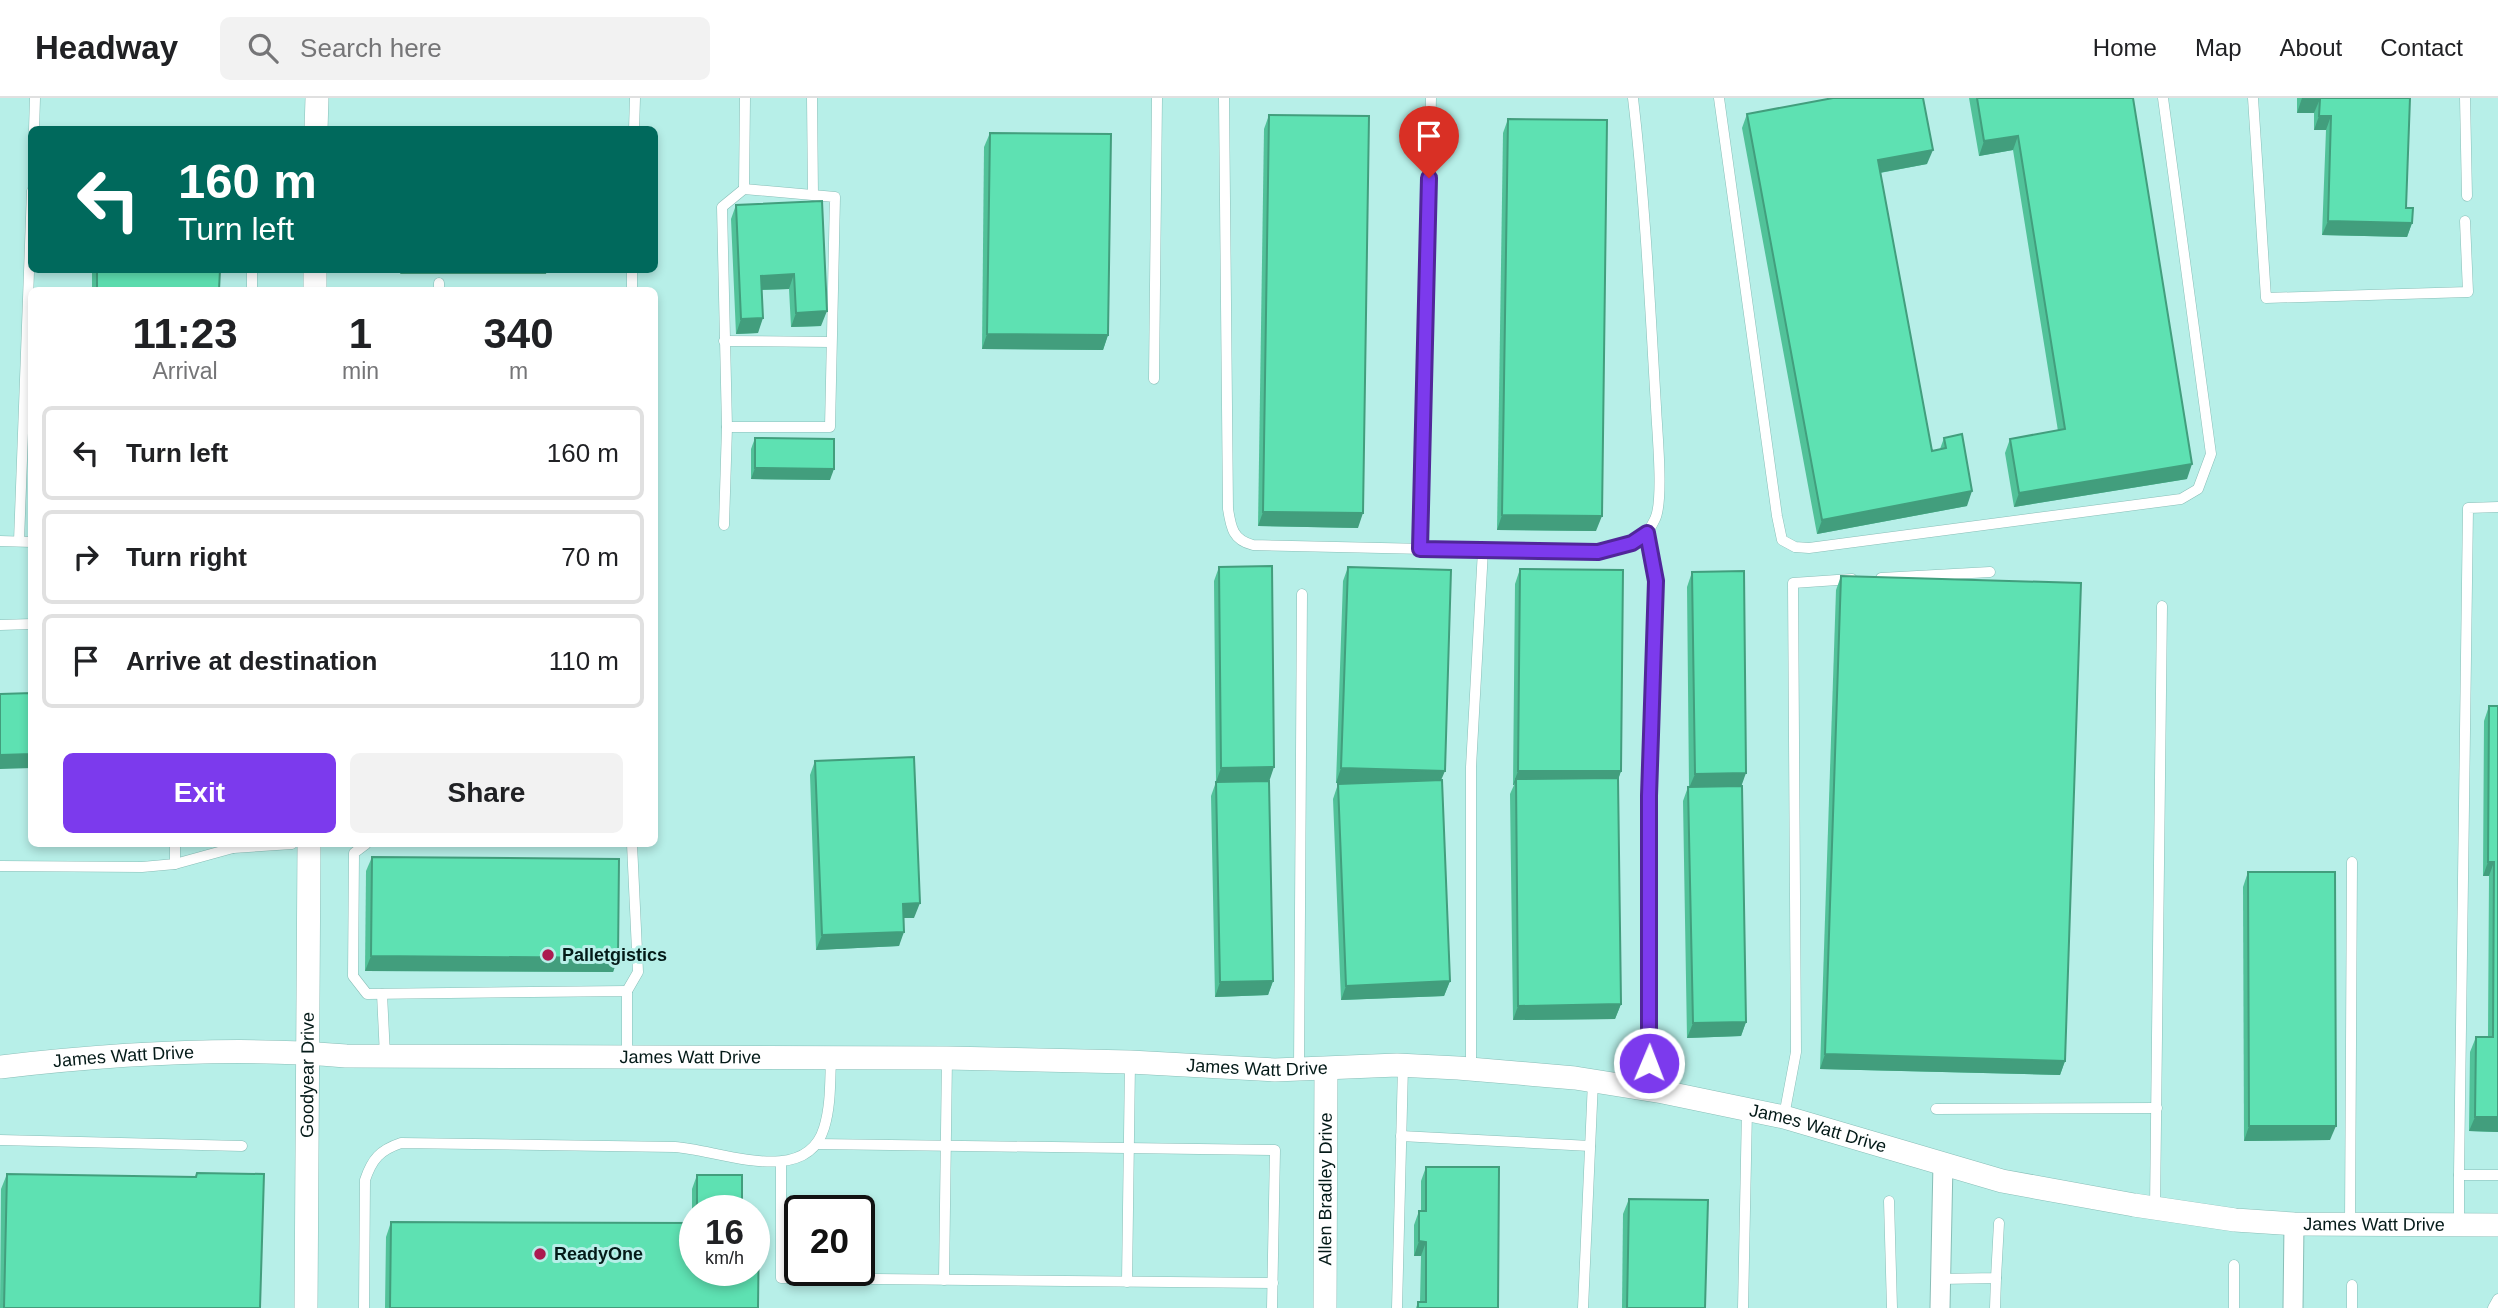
<!DOCTYPE html>
<style>
body{margin:0;font-family:Arial,sans-serif;background:#f2f2f2;color:#202124;height:100vh;display:flex;flex-direction:column;font-size:26px;white-space:nowrap}
*{box-sizing:border-box;margin:0}
p{font-size:23px;color:#757577}
.icon{flex:none;width:38px;height:38px;fill:none;stroke:currentColor;stroke-width:2;stroke-linecap:round;stroke-linejoin:round}
.map{position:relative;flex:1;overflow:hidden}
.drawer{position:absolute;left:28px;top:189px;width:630px;height:560px;display:flex;flex-direction:column;background:#fff;border-radius:10px;box-shadow:0 4px 10px #0003}
.drawer>*{flex:none}
.banner{position:absolute;left:28px;top:28px;width:630px;height:147px;border-radius:10px;box-shadow:0 4px 10px #0003;background:#00695c;color:#fff;overflow:hidden}
.speed{position:absolute;left:679px;top:1097px;display:flex;gap:14px;font-size:35px;font-weight:700;text-align:center}
.speed>*{display:grid;place-content:center;width:91px;height:91px;border-radius:50%;background:#fff;box-shadow:0 4px 10px #0003;line-height:1}
.speed small{font-size:18px;font-weight:400}
.speed .limit{border:4px solid #111;border-radius:10px;background:#fff;color:#111}
.pin{position:absolute;display:grid;place-items:center;width:60px;height:60px;color:#fff;margin:-72px -30px;border-radius:50% 50% 50% 0;rotate:-45deg;box-shadow:0 0 7px #0007}
.pin .icon{rotate:45deg}
.me{position:absolute;width:77px;margin:-38px;rotate:1deg;stroke-linejoin:round;filter:drop-shadow(0 0 5px #0008)}
.turn{display:flex;align-items:center;gap:24px;height:147px;padding:0 35px;font-size:32px}
.turn .icon{width:91px;height:91px;stroke-width:2.5}
.turn b{display:block;font-size:49px;line-height:60px}
.eta{display:flex;justify-content:space-evenly;align-items:center;height:119px;text-align:center}
.eta b{font-size:42px;font-weight:700;line-height:49px}
.cta{display:flex;gap:14px;margin-top:auto;padding:14px 35px}
.cta a{flex:1;height:80px;border-radius:10px;background:#7c3aed;color:#fff;font-size:28px;font-weight:700;line-height:80px;text-align:center}
.cta a+a{background:#f2f2f2;color:#202124}
ul{padding:0;list-style:none}
li{display:flex;align-items:center;gap:21px;height:94px;margin:0 14px 10px;padding:0 21px;border:4px solid #e0e0e0;border-radius:10px}
li div{flex:1}
li b{display:block;font-size:26px}
li em{font-style:normal}
header{display:flex;align-items:center;gap:42px;box-sizing:border-box;height:98px;padding:0 35px;background:#fff;border-bottom:2px solid #e0e0e0}
header strong{font-size:33px}
nav{display:flex;gap:38px;margin-inline-start:auto;font-size:24px}
.search{width:490px;height:63px;background:#f2f2f2;display:flex;align-items:center;gap:18px;box-sizing:border-box;padding:0 24px;border-radius:10px;color:#757577;font-size:26px}
.map>svg:first-child{display:block}
.lines{fill:none;stroke-linecap:round;stroke-linejoin:round}
.service-casing{stroke:#88beb7;stroke-width:11}
.minor-casing{stroke:#88beb7;stroke-width:21}
.tertiary-casing{stroke:#88beb7;stroke-width:24}
.service{stroke:#fff;stroke-width:10}
.minor{stroke:#fff;stroke-width:19}
.tertiary{stroke:#fff;stroke-width:23}
.wall{fill:#51c299}
.shaded-wall{fill:#429e7d}
.building{fill:#5ee1b2;stroke:#429e7d;stroke-width:2}
.route-casing{stroke:#51269a;stroke-width:18}
.route{stroke:#7c3aed;stroke-width:12}
.poi-dot{fill:#ac1a50;stroke:#b7efe8;stroke-width:2.5}
.labels{text-anchor:middle;stroke-width:6;stroke-linejoin:round;paint-order:stroke}
.poi-label{font-size:18px;font-weight:bold;fill:#041a18;stroke:#b7efe8;text-anchor:start}
.street-label{font-size:18px;fill:#041a18;stroke:#b7efe8}
</style>
<header>
<strong>Headway</strong>
<div class="search"><svg class="icon" aria-label="search" viewBox="0 0 24 24"><circle cx="10" cy="10" r="6"/><path d="M15 15l6 6"/></svg>Search here</div>
<nav><a>Home</a><a>Map</a><a>About</a><a>Contact</a></nav>
</header>
<div class="map">
<svg width="2498" height="1210" viewBox="0 0 2498 1210">
<rect width="100%" height="100%" fill="#b7efe8"/>
<g class="lines">
<defs>
<g id="service">
<polyline points="812,0 813,97"/>
<path d="M1224 0 1228 411C1231 430 1233 442 1253 447L1598 455C1621 448 1645 445 1655 421 1664 403 1657 333 1656 309 1650 206 1645 103 1633 0"/>
<polyline points="1719,0 1777,418 1782,442 1795,449 1809,450 2181,401 2198,391 2211,356 2163,0"/>
<polyline points="2253,0 2266,200 2468,194 2465,123"/>
<polyline points="2465,0 2467,98"/>
<polyline points="34,32 35,0"/>
<polyline points="634,32 635,0"/>
<polygon points="744,91 835,99 830,329 727,329 722,109"/>
<polyline points="744,91 745,0"/>
<polyline points="252,192 252,172"/>
<polyline points="439,192 439,185"/>
<polyline points="632,192 632,172"/>
<polyline points="724,243 831,244"/>
<polyline points="1154,281 1157,0"/>
<polyline points="724,427 727,329"/>
<polyline points="1647,435 1656,483 1649,698 1648,991"/>
<polyline points="0,443 32,444"/>
<polyline points="19,443 32,93"/>
<polyline points="1420,451 1431,0"/>
<polyline points="1881,480 1990,474"/>
<polyline points="0,527 32,526"/>
<polyline points="233,746 233,750 292,746"/>
<polyline points="366,746 354,755 353,878 367,896 627,893 627,958"/>
<polyline points="175,766 175,746"/>
<polyline points="0,768 142,769 175,766 233,750"/>
<polyline points="627,893 638,874 632,746"/>
<polyline points="382,896 385,958"/>
<polyline points="1299,971 1302,496"/>
<polyline points="1471,971 1471,669 1483,452"/>
<polyline points="1936,1011 2157,1010"/>
<polyline points="1784,1018 1796,954 1793,485 1852,481"/>
<polyline points="1401,1038 1590,1048"/>
<polyline points="0,1042 242,1048"/>
<polyline points="817,1046 1275,1052 1272,1210"/>
<polyline points="781,1065 781,1180 1273,1185"/>
<polyline points="2459,1077 2468,410 2498,409"/>
<polyline points="1889,1103 1892,1210"/>
<polyline points="2155,1110 2162,508"/>
<polyline points="2350,1126 2352,764"/>
<polyline points="2459,1126 2459,1077 2498,1077"/>
<polyline points="1940,1181 1996,1180 1999,1125"/>
<polyline points="944,1182 947,960"/>
<polyline points="1127,1184 1130,965"/>
<path d="M364 1210 365 1082C372 1061 380 1052 401 1045L675 1049C720 1052 806 1090 824 1030 831 1008 830 983 831 960"/>
<polyline points="1397,1210 1403,968"/>
<polyline points="1583,1210 1593,983"/>
<polyline points="1743,1210 1747,1012"/>
<polyline points="1995,1210 1996,1180"/>
<polyline points="2234,1210 2234,1167"/>
<polyline points="2352,1210 2352,1187"/>
<polyline points="2493,1210 2498,1201"/>
</g>
<g id="minor">
<polyline points="1940,1210 1943,1065"/>
<polyline points="2293,1210 2294,1126"/>
</g>
<g id="tertiary">
<polyline points="316,32 317,0"/>
<polyline points="315,192 315,172"/>
<path id="s1" d="M0 969C112 956 234 948 346 958L947 960 1130 964 1275 972 1397 967 1458 970 1575 980 1663 994 1784 1019 2002 1083 2134 1107 2235 1122 2294 1126 2498 1127"/>
<path id="s2" d="M306 1210 309 746"/>
<path id="s3" d="M1325 1210 1326 971"/>
</g>
</defs>
<use href="#service" class="service-casing"/>
<use href="#minor" class="minor-casing"/>
<use href="#tertiary" class="tertiary-casing"/>
<use href="#service" class="service"/>
<use href="#minor" class="minor"/>
<use href="#tertiary" class="tertiary"/>
</g>
<g class="wall">
<polygon points="1969,0 2133,0 2187,381 2014,409 2005,355 2010,341 2058,333 2013,52 1979,58"/>
<polygon points="2297,0 2410,0 2406,110 2412,125 2407,139 2322,137 2326,32 2314,32 2314,15 2297,15"/>
<polygon points="1747,16 1927,66 1880,75 1932,353 1940,351 1944,340 1967,408 1817,436 1742,30"/>
<polygon points="1269,17 1358,430 1258,428 1264,31"/>
<polygon points="1508,21 1596,433 1497,432 1503,35"/>
<polygon points="990,35 1108,237 1103,252 982,251 984,49"/>
<polygon points="822,103 821,228 791,229 789,191 762,192 758,235 736,236 731,121 736,107"/>
<polygon points="92,172 220,172 219,192 92,192"/>
<polygon points="755,340 830,382 751,381 751,351"/>
<polygon points="1219,469 1269,684 1273,883 1268,897 1215,899 1211,698 1216,684 1214,483"/>
<polygon points="1348,469 1441,682 1450,883 1444,898 1341,902 1333,701 1338,686 1358,685 1336,685 1343,483"/>
<polygon points="1520,471 1621,673 1618,681 1621,906 1615,921 1513,922 1510,696 1514,687 1513,687 1515,486"/>
<polygon points="1692,474 1742,688 1746,924 1741,938 1687,940 1683,703 1688,689 1689,689 1687,489"/>
<polygon points="1841,478 2065,963 2060,977 1820,971 1836,492"/>
<polygon points="2489,608 2498,608 2498,1034 2469,1033 2470,954 2476,939 2488,939 2489,778 2483,778 2484,623"/>
<polygon points="815,663 914,820 904,820 899,848 816,852 810,677"/>
<polygon points="372,759 618,860 613,874 365,873 366,773"/>
<polygon points="2248,774 2330,1042 2244,1043 2243,789"/>
<polygon points="1426,1069 1498,1210 1416,1210 1418,1204 1420,1204 1421,1158 1414,1158 1414,1127 1419,1113 1421,1113 1421,1083"/>
<polygon points="197,1075 260,1210 0,1210 1,1091 7,1076 195,1079"/>
<polygon points="697,1077 742,1113 695,1113 695,1172 758,1210 385,1210 386,1139 391,1124 692,1125 692,1091"/>
<polygon points="1629,1101 1705,1210 1622,1210 1623,1116"/>
</g>
<g class="shaded-wall">
<polygon points="2302,0 2320,1 2314,15 2297,15"/>
<polygon points="2319,18 2331,18 2326,32 2314,32"/>
<polygon points="2018,38 2013,52 1979,58 1984,43"/>
<polygon points="1933,52 1927,66 1873,76 1878,62"/>
<polygon points="2328,123 2412,125 2407,139 2322,137"/>
<polygon points="402,172 547,172 546,176 400,176"/>
<polygon points="794,176 789,191 756,192 761,178"/>
<polygon points="827,213 821,228 791,229 796,215"/>
<polygon points="763,220 758,235 736,236 741,221"/>
<polygon points="987,236 1108,237 1103,252 982,251"/>
<polygon points="2192,366 2187,381 2014,409 2019,395"/>
<polygon points="755,370 834,371 830,382 751,381"/>
<polygon points="1972,393 1967,408 1817,436 1822,422"/>
<polygon points="1263,414 1363,415 1358,430 1258,428"/>
<polygon points="1502,417 1602,418 1596,433 1497,432"/>
<polygon points="32,656 32,670 0,671 0,657"/>
<polygon points="1274,669 1269,684 1216,684 1221,670"/>
<polygon points="1341,670 1445,673 1439,687 1336,685"/>
<polygon points="1518,673 1621,673 1616,688 1516,681 1514,687 1513,687"/>
<polygon points="1746,675 1741,689 1689,690 1695,676"/>
<polygon points="2488,764 2494,764 2489,778 2483,778"/>
<polygon points="920,805 914,820 898,820 903,806"/>
<polygon points="904,834 899,848 816,852 822,837"/>
<polygon points="371,858 618,860 613,874 365,873"/>
<polygon points="1273,883 1268,897 1215,899 1220,884"/>
<polygon points="1450,883 1444,898 1341,902 1346,888"/>
<polygon points="1621,906 1615,921 1513,922 1518,908"/>
<polygon points="1746,924 1741,938 1687,940 1693,925"/>
<polygon points="1825,956 2065,963 2060,977 1820,971"/>
<polygon points="2475,1019 2498,1019 2498,1034 2469,1033"/>
<polygon points="2249,1028 2336,1028 2330,1042 2244,1043"/>
<polygon points="1419,1143 1426,1144 1421,1158 1414,1158"/>
</g>
<g class="building">
<polygon points="1833,0 1923,0 1933,52 1878,62 1932,353 1946,350 1944,340 1962,336 1972,393 1822,422 1747,16"/>
<polygon points="1977,0 2133,0 2192,366 2019,395 2010,341 2065,331 2018,38 1984,43"/>
<polygon points="2302,0 2410,0 2406,110 2413,110 2412,125 2328,123 2331,18 2319,18 2320,1"/>
<polygon points="1269,17 1369,18 1363,415 1263,414"/>
<polygon points="1508,21 1607,22 1602,418 1502,417"/>
<polygon points="990,35 1111,36 1108,237 987,236"/>
<polygon points="822,103 827,213 796,215 794,176 761,178 763,220 741,221 736,107"/>
<polygon points="97,172 220,172 219,192 97,192"/>
<polygon points="755,340 834,341 834,371 755,370"/>
<polygon points="1272,468 1274,669 1221,670 1219,469"/>
<polygon points="1348,469 1451,472 1445,673 1341,670"/>
<polygon points="1520,471 1623,472 1621,673 1518,673"/>
<polygon points="1744,473 1746,675 1695,676 1692,474"/>
<polygon points="1841,478 2081,485 2065,963 1825,956"/>
<polygon points="32,595 32,656 0,657 0,596"/>
<polygon points="2489,608 2498,608 2498,1019 2475,1019 2476,939 2493,939 2494,764 2488,764"/>
<polygon points="914,659 920,805 903,806 904,834 822,837 815,663"/>
<polygon points="1618,680 1621,906 1518,908 1516,681"/>
<polygon points="1442,682 1450,883 1346,888 1338,686"/>
<polygon points="1269,683 1273,883 1220,884 1216,684"/>
<polygon points="1742,688 1746,924 1693,925 1688,689"/>
<polygon points="372,759 619,761 618,860 371,858"/>
<polygon points="2248,774 2335,774 2336,1028 2249,1028"/>
<polygon points="1426,1069 1499,1069 1498,1210 1418,1210 1418,1204 1426,1204 1426,1144 1419,1143 1419,1113 1426,1113"/>
<polygon points="197,1075 264,1076 260,1210 4,1210 7,1076 196,1079"/>
<rect x="697" y="1077" width="45" height="36"/>
<polygon points="1629,1101 1708,1102 1705,1210 1627,1210"/>
<polygon points="391,1124 695,1125 695,1172 754,1172 754,1124 759,1124 758,1210 390,1210"/>
</g>
<g class="lines">
<defs>
<polyline id="route" points="1429,80 1420,451 1598,454 1632,445 1647,435 1656,483 1649,698 1649,965"/>
</defs>
<use href="#route" class="route-casing"/>
<use href="#route" class="route"/>
</g>
<g class="poi-dot">
<circle cx="548" cy="857" r="7"/>
<circle cx="540" cy="1156" r="7"/>
</g>
<g class="labels">
<g class="poi-label">
<text x="562" y="863">Palletgistics</text>
<text x="554" y="1162">ReadyOne</text>
</g>
<g class="street-label">
<text dy="6" stroke="none"><textPath href="#s1" startOffset="691">James Watt Drive</textPath></text>
<text dy="6" stroke="none"><textPath href="#s1" startOffset="124">James Watt Drive</textPath></text>
<text dy="6" stroke="none"><textPath href="#s1" startOffset="1258">James Watt Drive</textPath></text>
<text dy="6" stroke="none"><textPath href="#s2" startOffset="233">Goodyear Drive</textPath></text>
<text dy="6" stroke="none"><textPath href="#s1" startOffset="1825">James Watt Drive</textPath></text>
<text dy="6" stroke="none"><textPath href="#s3" startOffset="119">Allen Bradley Drive</textPath></text>
<text dy="6" stroke="none"><textPath href="#s1" startOffset="2392">James Watt Drive</textPath></text>
</g>
</g>
</svg>
<div class="speed"><div>16<small>km/h</small></div><div class="limit">20</div></div>
<div class="pin" style="left:1429px;top:80px;background:#d93025"><svg class="icon" aria-label="arrive" viewBox="0 0 24 24"><path d="M6 21V4h12l-3 4 3 4H6"/></svg></div>
<svg class="me" style="left:1649px;top:965px" viewBox="-20 -20 40 40"><circle r="17" fill="#7c3aed" stroke="#fff" stroke-width="3"/><path d="M0-11L8 9 0 5-8 9z" fill="#fff"/></svg>
<div class="banner">
<div class="turn"><svg class="icon" aria-label="left" viewBox="0 0 24 24"><path d="M17 20v-9H6M10 6l-5 5 5 5"/></svg><div><b>160 m</b>Turn left</div></div>
</div>
<section class="drawer">
<div class="eta">
<div><b>11:23</b><p>Arrival</p></div>
<div><b>1</b><p>min</p></div>
<div><b>340</b><p>m</p></div>
</div>
<ul>
<li><svg class="icon" aria-label="left" viewBox="0 0 24 24"><path d="M17 20v-9H6M10 6l-5 5 5 5"/></svg><div><b>Turn left</b></div><em>160 m</em></li>
<li><svg class="icon" aria-label="right" viewBox="0 0 24 24"><path d="M7 20v-9h11M14 6l5 5-5 5"/></svg><div><b>Turn right</b></div><em>70 m</em></li>
<li><svg class="icon" aria-label="arrive" viewBox="0 0 24 24"><path d="M6 21V4h12l-3 4 3 4H6"/></svg><div><b>Arrive at destination</b></div><em>110 m</em></li>
</ul>
<div class="cta"><a>Exit</a><a>Share</a></div>
</section>
</div>
